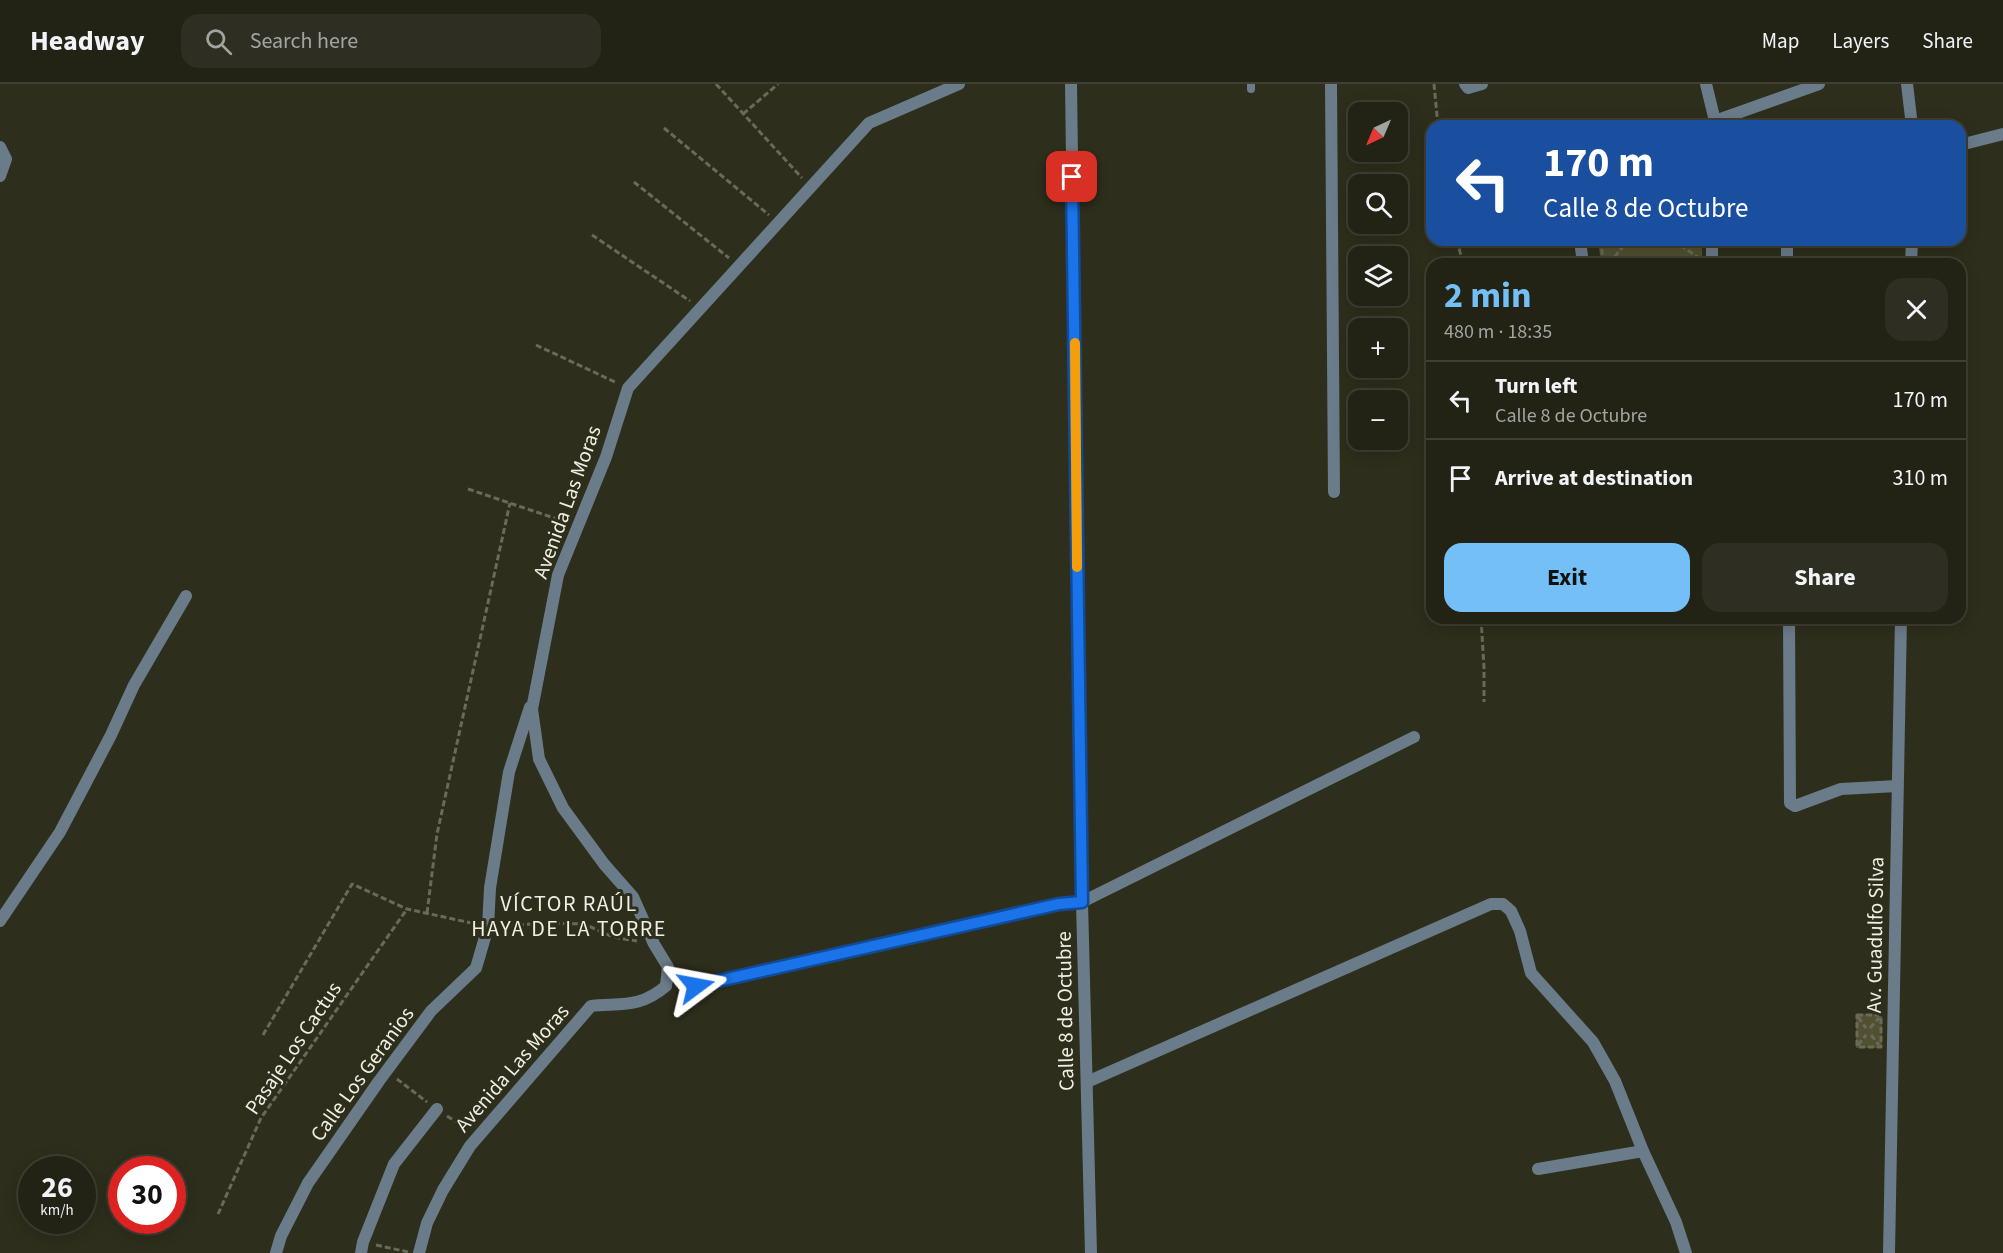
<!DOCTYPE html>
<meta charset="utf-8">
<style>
body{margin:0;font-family:"Source Sans 3",sans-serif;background:#2e2f22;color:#f1f3f6;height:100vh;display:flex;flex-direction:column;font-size:22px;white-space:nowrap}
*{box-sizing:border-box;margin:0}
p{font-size:20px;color:#a2a4a0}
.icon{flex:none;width:33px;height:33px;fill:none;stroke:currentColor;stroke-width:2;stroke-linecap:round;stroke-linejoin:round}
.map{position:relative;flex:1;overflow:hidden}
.sheet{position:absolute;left:1426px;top:174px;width:540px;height:366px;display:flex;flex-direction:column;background:#222215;border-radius:18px;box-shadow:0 3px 15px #0003,0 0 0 2px #3f3f34}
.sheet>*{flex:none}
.banner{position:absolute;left:1426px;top:36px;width:540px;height:126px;border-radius:18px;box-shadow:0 3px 15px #0003,0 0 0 2px #3f3f34;background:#1a4fa0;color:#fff;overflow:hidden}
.needle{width:39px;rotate:224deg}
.tools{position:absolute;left:1348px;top:18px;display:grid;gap:12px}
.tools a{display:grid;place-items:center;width:60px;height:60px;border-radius:12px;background:#222215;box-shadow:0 3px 15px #0003,0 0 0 2px #3f3f34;font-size:30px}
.speed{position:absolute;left:18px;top:1072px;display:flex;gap:12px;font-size:30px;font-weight:700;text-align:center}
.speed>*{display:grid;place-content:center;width:78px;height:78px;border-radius:50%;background:#222215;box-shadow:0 3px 15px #0003,0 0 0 2px #3f3f34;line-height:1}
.speed small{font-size:15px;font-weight:400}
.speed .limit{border:9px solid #d22;background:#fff;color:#111}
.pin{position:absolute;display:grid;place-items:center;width:51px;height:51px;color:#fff;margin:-26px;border-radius:12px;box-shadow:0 3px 9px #0006}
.me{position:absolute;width:66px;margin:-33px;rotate:77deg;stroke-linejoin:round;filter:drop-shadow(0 0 4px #0008)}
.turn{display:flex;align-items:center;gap:21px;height:126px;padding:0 18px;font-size:27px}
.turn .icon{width:78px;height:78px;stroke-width:2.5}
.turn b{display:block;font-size:42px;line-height:51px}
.round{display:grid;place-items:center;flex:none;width:63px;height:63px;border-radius:18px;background:#2e2f22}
.overview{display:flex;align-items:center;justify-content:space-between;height:102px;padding:0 18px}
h1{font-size:36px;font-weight:700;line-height:45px;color:#74c0f6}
.cta{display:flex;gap:12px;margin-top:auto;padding:12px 18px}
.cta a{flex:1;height:69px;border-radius:18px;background:#74c0f6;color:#111;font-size:24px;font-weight:700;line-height:69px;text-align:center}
.cta a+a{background:#2e2f22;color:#f1f3f6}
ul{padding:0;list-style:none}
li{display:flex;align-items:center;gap:18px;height:78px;padding:0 18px;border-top:2px solid #3f3f34}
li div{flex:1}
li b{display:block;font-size:22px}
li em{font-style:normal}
header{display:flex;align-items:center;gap:36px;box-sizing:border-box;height:84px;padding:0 30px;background:#222215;border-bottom:2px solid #3f3f34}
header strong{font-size:28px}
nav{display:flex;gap:33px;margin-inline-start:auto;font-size:21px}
.search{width:420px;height:54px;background:#2e2f22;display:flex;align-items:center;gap:15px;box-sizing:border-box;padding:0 21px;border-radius:18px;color:#a2a4a0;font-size:22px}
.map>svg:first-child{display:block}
.green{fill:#515031}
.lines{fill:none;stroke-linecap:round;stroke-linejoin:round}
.path{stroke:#6a6a5a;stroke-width:3;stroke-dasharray:6 3;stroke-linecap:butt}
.service{stroke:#6a7c8a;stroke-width:8}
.minor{stroke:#6a7c8a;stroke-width:12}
.route-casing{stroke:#114b97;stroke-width:15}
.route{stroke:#1a73e8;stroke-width:10}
.slow{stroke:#f59e0b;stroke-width:10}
.labels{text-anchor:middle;stroke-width:6;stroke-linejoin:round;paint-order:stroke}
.street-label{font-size:21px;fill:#efefe4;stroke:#2e2e1c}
.neighbourhood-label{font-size:22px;letter-spacing:1.5px;fill:#efefe4;stroke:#2e2e1c}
</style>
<header>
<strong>Headway</strong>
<div class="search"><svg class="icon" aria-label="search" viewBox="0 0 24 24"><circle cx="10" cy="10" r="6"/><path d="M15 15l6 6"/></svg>Search here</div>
<nav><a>Map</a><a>Layers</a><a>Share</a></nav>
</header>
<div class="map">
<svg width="2003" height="1169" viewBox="0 0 2003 1169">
<rect width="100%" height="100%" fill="#2e2e1c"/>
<g class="green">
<polygon points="1598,156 1702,156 1702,177 1675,180 1601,180"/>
<rect x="1856" y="930" width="26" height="34"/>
</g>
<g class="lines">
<g class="path">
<polyline points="716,0 802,94"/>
<polyline points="1434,0 1438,42"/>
<polyline points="743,30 778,0"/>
<polyline points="664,44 769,131"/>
<polyline points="634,98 729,174"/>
<polyline points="592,151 690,217"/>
<polyline points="1457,156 1463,180"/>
<polyline points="1601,156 1603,180"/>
<polyline points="1673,156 1699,174"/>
<polyline points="1609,180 1628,156"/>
<polyline points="1665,180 1698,177"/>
<polyline points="536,261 615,298"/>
<polyline points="468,405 566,438"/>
<polyline points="1481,534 1484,584 1484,618"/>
<polyline points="427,829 437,750 510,419"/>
<polyline points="500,842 547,839 584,840 613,853 637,857"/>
<rect x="1857" y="931" width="24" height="32"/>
<polyline points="1858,933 1866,944"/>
<polyline points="1870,944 1879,934"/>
<polyline points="263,951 352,800 407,825 476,840"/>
<polyline points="1871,951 1879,961"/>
<polyline points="1858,961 1866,951"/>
<polyline points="397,995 427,1018"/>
<polyline points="447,1032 467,1045"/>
<polyline points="218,1130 261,1034 407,825"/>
<polyline points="376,1161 408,1168"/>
</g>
<polyline class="service" points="1251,0 1251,5"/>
<g class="minor">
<polyline points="1071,0 1082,818 1091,1169"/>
<polyline points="1331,0 1334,408"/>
<polyline points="1465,0 1468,4 1482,0"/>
<polyline points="1706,0 1715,37 1819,0"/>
<polyline points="1907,0 1912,42"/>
<polyline points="1960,61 2003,50"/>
<polyline points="0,63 6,75 0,92"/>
<polyline points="1580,156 1583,180"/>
<polyline points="1712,180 1712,156"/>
<polyline points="1787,180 1787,156"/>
<polyline points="1911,180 1912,156"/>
<polyline points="1789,534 1790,719 1795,722 1841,705 1897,702"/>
<polyline points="0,837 60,748 111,651 134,601 186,512"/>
<polyline points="696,902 1059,820 1082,818 1414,653"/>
<polyline points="1087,998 1491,820 1503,820 1511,827 1520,847 1531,889 1593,958 1615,997 1643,1067 1676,1138 1686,1169"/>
<polyline points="1538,1085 1643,1067"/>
<polyline points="276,1169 281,1152 308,1099 379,997 431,927 476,884 488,843 490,804 509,688 530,623"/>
<polyline points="361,1169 363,1158 394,1080 437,1025"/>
<path d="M419 1169 427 1139 443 1106 470 1062 591 922C623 919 640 924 666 902L668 883 654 860 633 813 604 780 563 724 539 675 532 625 558 491 606 373 628 304 869 39 959 0"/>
<polyline points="1889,1169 1901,534"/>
</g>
</g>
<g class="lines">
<defs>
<polyline id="route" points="696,902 1059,820 1082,818 1072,93"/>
</defs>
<use href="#route" class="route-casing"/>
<use href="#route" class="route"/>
<polyline class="slow" points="1075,259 1077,483"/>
</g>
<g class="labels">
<g class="street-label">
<text transform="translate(567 418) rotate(-70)" y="7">Avenida Las Moras</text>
<text transform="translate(1875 851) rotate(-89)" y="7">Av. Guadulfo Silva</text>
<text transform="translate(1065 927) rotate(-91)" y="7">Calle 8 de Octubre</text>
<text transform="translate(293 964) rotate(-56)" y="7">Pasaje Los Cactus</text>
<text transform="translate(512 984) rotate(-49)" y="7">Avenida Las Moras</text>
<text transform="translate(362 990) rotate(-54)" y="7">Calle Los Geranios</text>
</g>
<g class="neighbourhood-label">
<text x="569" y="827">VÍCTOR RAÚL<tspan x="569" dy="25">HAYA DE LA TORRE</tspan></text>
</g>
</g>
</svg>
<div class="tools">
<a><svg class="needle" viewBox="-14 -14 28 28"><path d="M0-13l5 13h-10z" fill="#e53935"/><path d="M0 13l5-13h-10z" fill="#a2a4a0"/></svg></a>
<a><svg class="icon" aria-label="search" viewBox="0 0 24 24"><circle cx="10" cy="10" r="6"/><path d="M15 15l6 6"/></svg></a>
<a><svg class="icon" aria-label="layers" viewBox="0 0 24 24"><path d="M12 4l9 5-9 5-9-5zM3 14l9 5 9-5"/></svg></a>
<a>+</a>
<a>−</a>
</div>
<div class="speed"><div>26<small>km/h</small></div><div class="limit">30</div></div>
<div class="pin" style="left:1072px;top:93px;background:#d93025"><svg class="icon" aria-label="arrive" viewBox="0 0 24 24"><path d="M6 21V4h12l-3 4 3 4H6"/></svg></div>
<svg class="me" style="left:696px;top:902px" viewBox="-20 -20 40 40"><path d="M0-17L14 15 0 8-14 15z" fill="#1a73e8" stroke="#fff" stroke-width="4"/></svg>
<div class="banner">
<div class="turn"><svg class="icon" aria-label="left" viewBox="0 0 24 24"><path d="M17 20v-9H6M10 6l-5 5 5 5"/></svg><div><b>170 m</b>Calle 8 de Octubre</div></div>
</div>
<section class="sheet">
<div class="overview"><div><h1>2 min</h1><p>480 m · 18:35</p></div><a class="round"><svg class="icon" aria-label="close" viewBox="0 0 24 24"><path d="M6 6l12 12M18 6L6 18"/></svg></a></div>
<ul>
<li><svg class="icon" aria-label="left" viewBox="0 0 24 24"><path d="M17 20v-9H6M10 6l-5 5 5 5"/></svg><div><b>Turn left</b><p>Calle 8 de Octubre</p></div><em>170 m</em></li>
<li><svg class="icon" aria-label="arrive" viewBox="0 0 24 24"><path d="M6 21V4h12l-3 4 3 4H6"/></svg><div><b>Arrive at destination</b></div><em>310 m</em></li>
</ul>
<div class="cta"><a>Exit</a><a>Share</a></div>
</section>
</div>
